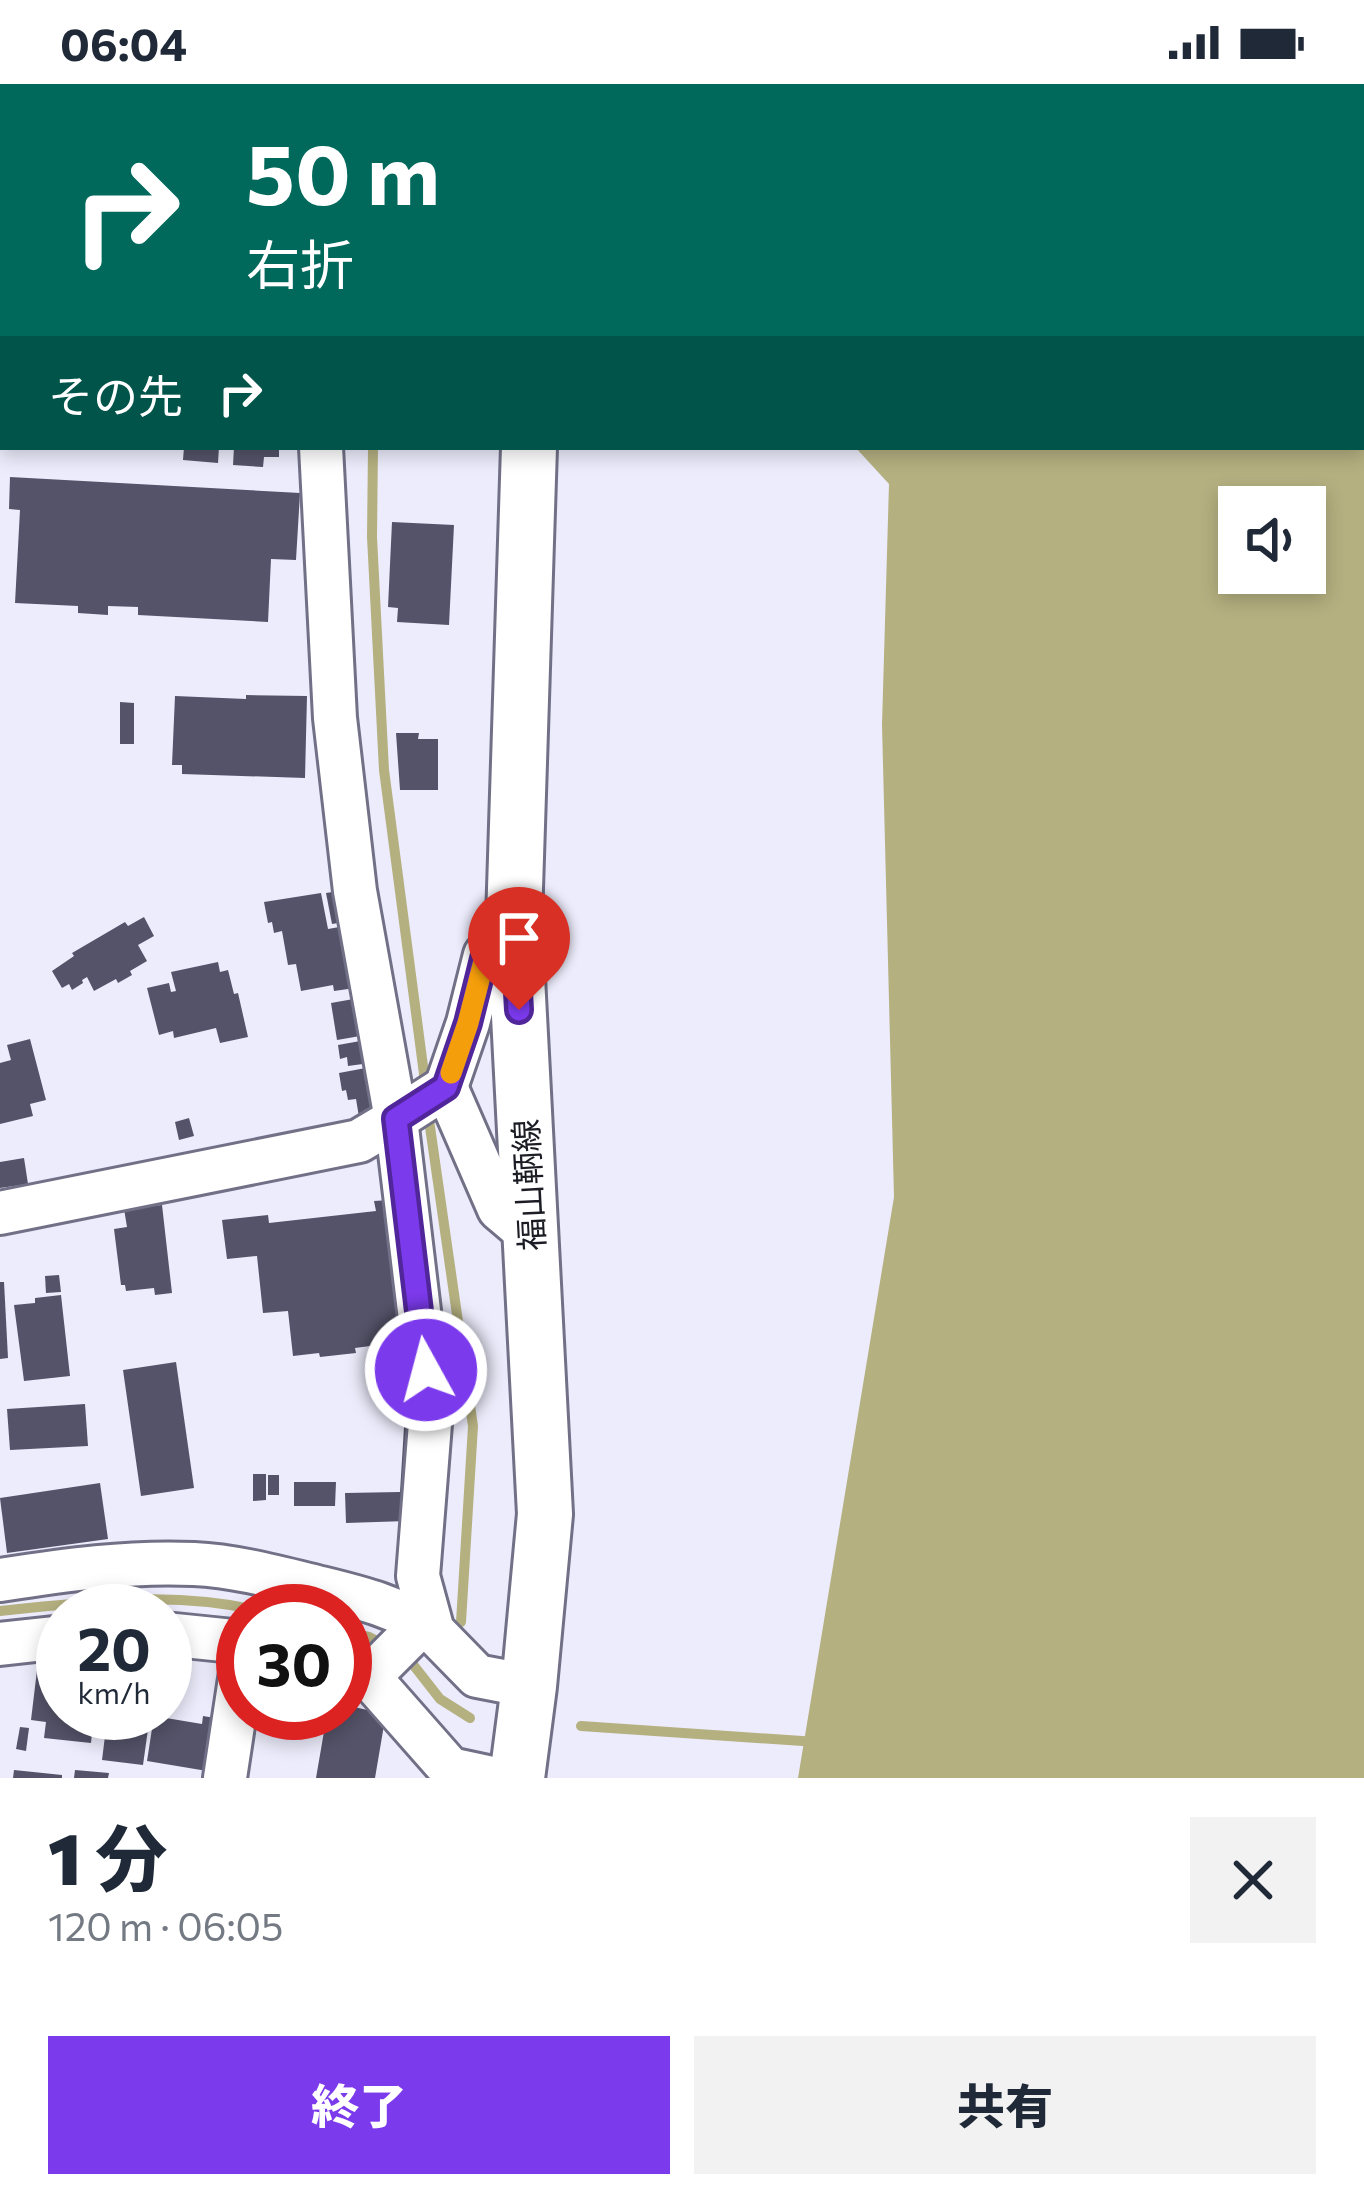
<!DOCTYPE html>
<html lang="ja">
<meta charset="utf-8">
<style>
body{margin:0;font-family:Commissioner,"Noto Sans JP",sans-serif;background:#f2f2f3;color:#1f2937;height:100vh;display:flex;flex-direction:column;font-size:45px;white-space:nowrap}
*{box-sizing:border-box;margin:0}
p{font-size:39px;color:#747a83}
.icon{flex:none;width:66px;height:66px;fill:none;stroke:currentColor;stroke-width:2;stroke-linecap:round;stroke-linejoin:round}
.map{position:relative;height:1694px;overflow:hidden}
.side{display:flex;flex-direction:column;background:#fff;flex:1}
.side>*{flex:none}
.top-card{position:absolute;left:0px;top:0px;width:1365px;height:366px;box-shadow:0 6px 18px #0003;background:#00695c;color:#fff;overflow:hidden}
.fabs{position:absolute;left:1218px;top:402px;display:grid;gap:24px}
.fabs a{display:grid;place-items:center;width:108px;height:108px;border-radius:0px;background:#fff;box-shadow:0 6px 18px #0003;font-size:60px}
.speed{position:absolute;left:36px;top:1500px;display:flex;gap:24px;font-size:60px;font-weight:700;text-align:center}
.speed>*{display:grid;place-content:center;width:156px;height:156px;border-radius:50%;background:#fff;box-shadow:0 6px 18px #0003;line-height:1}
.speed small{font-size:30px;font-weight:400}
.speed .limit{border:18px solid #d22;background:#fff;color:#111}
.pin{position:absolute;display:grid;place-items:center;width:102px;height:102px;color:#fff;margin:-123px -51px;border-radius:50% 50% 50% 0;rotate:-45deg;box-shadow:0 0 12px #0007}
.pin .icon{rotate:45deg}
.me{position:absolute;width:132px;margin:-66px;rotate:353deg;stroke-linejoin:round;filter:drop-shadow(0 0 9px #0008)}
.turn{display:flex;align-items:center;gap:42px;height:252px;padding:0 48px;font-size:54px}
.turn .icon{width:156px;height:156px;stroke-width:2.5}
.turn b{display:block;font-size:84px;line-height:102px}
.then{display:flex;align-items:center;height:114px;padding:0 48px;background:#0003;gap:24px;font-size:45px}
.round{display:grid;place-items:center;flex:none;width:126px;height:126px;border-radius:0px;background:#f2f2f3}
.headline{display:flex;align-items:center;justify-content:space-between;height:204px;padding:0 48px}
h1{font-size:72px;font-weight:800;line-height:90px}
.cta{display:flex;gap:24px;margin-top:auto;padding:24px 48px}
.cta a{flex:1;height:138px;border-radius:0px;background:#7c3aed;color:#fff;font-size:48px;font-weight:800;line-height:138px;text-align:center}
.cta a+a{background:#f2f2f3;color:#1f2937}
.status{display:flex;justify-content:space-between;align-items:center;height:84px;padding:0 60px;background:#fff;direction:ltr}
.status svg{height:33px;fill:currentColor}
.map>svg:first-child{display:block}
.water{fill:#b5b080;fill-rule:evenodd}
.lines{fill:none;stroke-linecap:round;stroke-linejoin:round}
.stream{stroke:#b5b080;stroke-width:10}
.building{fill:#545369}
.minor-casing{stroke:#717087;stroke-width:48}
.major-casing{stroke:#717087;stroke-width:60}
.minor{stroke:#fff;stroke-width:42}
.major{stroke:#fff;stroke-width:54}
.route-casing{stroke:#51269a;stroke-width:30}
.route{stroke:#7c3aed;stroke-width:21}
.slow{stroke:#f59e0b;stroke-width:21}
.labels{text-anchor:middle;stroke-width:12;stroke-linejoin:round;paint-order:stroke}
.street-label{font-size:33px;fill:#1c1c25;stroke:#fff}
</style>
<div class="status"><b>06:04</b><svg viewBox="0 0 49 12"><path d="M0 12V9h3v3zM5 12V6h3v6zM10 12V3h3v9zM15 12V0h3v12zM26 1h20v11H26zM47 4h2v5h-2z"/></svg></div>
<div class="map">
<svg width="1364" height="1694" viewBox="0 0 1364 1694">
<rect width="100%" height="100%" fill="#edecfc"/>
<path class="water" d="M731 0H1364V1694H798L894 1113 882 641 889 400 855 363H1362V3H732ZM1239 423H1305V489H1239Z"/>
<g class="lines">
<g class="stream">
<polyline points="411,3 412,0"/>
<polyline points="373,363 372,453 384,686 426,1005"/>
<polyline points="428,1029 473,1342 461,1538"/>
<path d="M0 1527C88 1518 173 1506 260 1527"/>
<polyline points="345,1548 369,1553 387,1562"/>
<polyline points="404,1569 440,1615 470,1634"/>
<polyline points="581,1642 817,1658"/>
</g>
</g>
<g class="building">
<polygon points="184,363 219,363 218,379 183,376"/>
<polygon points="234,363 279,363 279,373 264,373 263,383 233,381"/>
<polygon points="10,393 300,409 296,476 271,475 268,538 138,531 138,523 108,522 108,531 78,529 78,522 15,519 20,426 9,425"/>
<polygon points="392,438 454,441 449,541 397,538 398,524 388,523"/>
<polygon points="246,611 307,612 305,694 182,690 182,681 172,681 175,612 246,615"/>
<polygon points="120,618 134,619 134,660 120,660"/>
<polygon points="396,649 419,649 418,655 438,655 438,706 400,706"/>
<polygon points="339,807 344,838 332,840 326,809"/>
<polygon points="321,809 328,845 345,842 355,904 334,907 333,901 301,907 296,880 288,881 282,847 274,849 272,838 268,839 264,818"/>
<polygon points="144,833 154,852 138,861 147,877 130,887 132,891 118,899 116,895 94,907 87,893 82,896 83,899 72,906 69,900 62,904 52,887 74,872 72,869 125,838 128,842"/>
<polygon points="218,878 220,888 228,886 234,910 238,909 248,953 220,959 216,944 174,954 173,947 159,951 147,904 169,899 171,908 176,907 171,888"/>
<polygon points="359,914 366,951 337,956 331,919"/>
<polygon points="30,955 46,1016 30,1020 33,1032 0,1040 0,979 11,976 7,961"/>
<polygon points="366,956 370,979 348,982 347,973 340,975 338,961"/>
<polygon points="371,983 379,1030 359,1033 356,1015 348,1016 346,1006 342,1007 339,989"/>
<polygon points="189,1034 194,1052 179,1056 175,1038"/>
<polygon points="24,1074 28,1100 0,1104 0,1078"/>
<polygon points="390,1116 410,1290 374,1294 370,1262 355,1264 356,1269 320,1273 319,1269 293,1272 288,1227 263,1229 257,1172 227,1175 222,1136 268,1131 269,1139 376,1127 374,1117"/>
<polygon points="162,1121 172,1209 155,1211 154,1204 126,1207 125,1201 121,1201 114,1145 127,1143 124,1125"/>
<polygon points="59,1191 61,1208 46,1209 45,1192"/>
<polygon points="0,1198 4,1198 8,1274 0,1275"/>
<polygon points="61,1211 70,1292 24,1297 14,1221 35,1219 35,1214"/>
<polygon points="176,1278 194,1404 141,1412 123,1286"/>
<polygon points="85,1320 88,1362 10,1366 7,1325"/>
<polygon points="405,1327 418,1328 407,1437 346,1439 345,1409 400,1408"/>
<polygon points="253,1390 266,1390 266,1416 253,1417"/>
<rect x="268" y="1391" width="11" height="20"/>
<polygon points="294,1398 336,1398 335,1422 294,1422"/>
<polygon points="100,1399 108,1455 7,1469 0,1414"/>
<polygon points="38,1578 63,1581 63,1629 94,1629 91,1659 44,1654 46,1638 31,1636"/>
<polygon points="345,1621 372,1627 384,1641 375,1694 316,1694 326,1636 320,1635 321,1629 345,1629"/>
<polygon points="112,1629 150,1631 143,1681 102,1676 107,1636 111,1637"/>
<polygon points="273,1629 315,1629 313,1643 272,1636"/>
<polygon points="154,1632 202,1640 203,1632 215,1634 207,1687 147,1677"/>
<polygon points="20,1643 29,1644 26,1667 16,1665"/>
<polygon points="14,1686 62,1691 62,1694 13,1694"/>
<polygon points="75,1686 109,1689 108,1694 74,1694"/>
</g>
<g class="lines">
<defs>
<g id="minor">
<polyline points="352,3 353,0"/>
<polyline points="321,363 335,634 355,807 396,1035 446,1003 499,1125 532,1153"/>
<polyline points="446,1003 468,939 485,871 514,836"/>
<polyline points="0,1129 359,1057 396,1035 431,1327 418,1492 433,1547 477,1592 529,1602"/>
<path d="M0 1496C65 1486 128 1477 194 1480 236 1482 280 1494 321 1504 362 1514 398 1523 433 1547"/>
<polyline points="165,1550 243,1558"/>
<polyline points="0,1560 63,1553"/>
<polyline points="345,1586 369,1593 450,1685 492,1694"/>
<polyline points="369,1593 422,1540"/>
<polyline points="225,1694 243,1575"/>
</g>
<g id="major">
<polyline points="572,3 573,0"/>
<polyline points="517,1694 529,1602 545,1430 514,836 529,363"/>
</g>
</defs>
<use href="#minor" class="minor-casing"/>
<use href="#major" class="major-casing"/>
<use href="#minor" class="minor"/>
<use href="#major" class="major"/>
</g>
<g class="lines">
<defs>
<polyline id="route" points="426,1286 396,1035 446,1003 468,939 485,871 514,836 519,926"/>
</defs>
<use href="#route" class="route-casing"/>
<use href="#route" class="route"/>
<polyline class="slow" points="451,989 468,939 484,877"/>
</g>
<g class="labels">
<g class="street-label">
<text transform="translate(529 1101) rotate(-93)" y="12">福山鞆線</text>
</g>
</g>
</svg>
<div class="fabs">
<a><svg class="icon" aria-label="sound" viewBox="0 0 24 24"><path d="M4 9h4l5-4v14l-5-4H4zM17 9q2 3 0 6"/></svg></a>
</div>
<div class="speed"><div>20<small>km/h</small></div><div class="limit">30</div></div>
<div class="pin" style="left:519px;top:926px;background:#d93025"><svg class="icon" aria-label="arrive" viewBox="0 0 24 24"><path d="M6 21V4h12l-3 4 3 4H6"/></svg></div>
<svg class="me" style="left:426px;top:1286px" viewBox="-20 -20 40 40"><circle r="17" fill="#7c3aed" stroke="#fff" stroke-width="3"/><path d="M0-11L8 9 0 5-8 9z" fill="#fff"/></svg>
<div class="top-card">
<div class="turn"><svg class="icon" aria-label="right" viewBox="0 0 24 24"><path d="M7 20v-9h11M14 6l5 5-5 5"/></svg><div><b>50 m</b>右折</div></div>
<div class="then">その先<svg class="icon" aria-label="right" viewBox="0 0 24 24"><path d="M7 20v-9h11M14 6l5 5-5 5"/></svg></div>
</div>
</div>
<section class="side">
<div class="headline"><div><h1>1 分</h1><p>120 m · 06:05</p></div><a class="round"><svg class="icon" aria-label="close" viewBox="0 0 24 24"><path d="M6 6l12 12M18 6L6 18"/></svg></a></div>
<div class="cta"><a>終了</a><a>共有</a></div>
</section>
